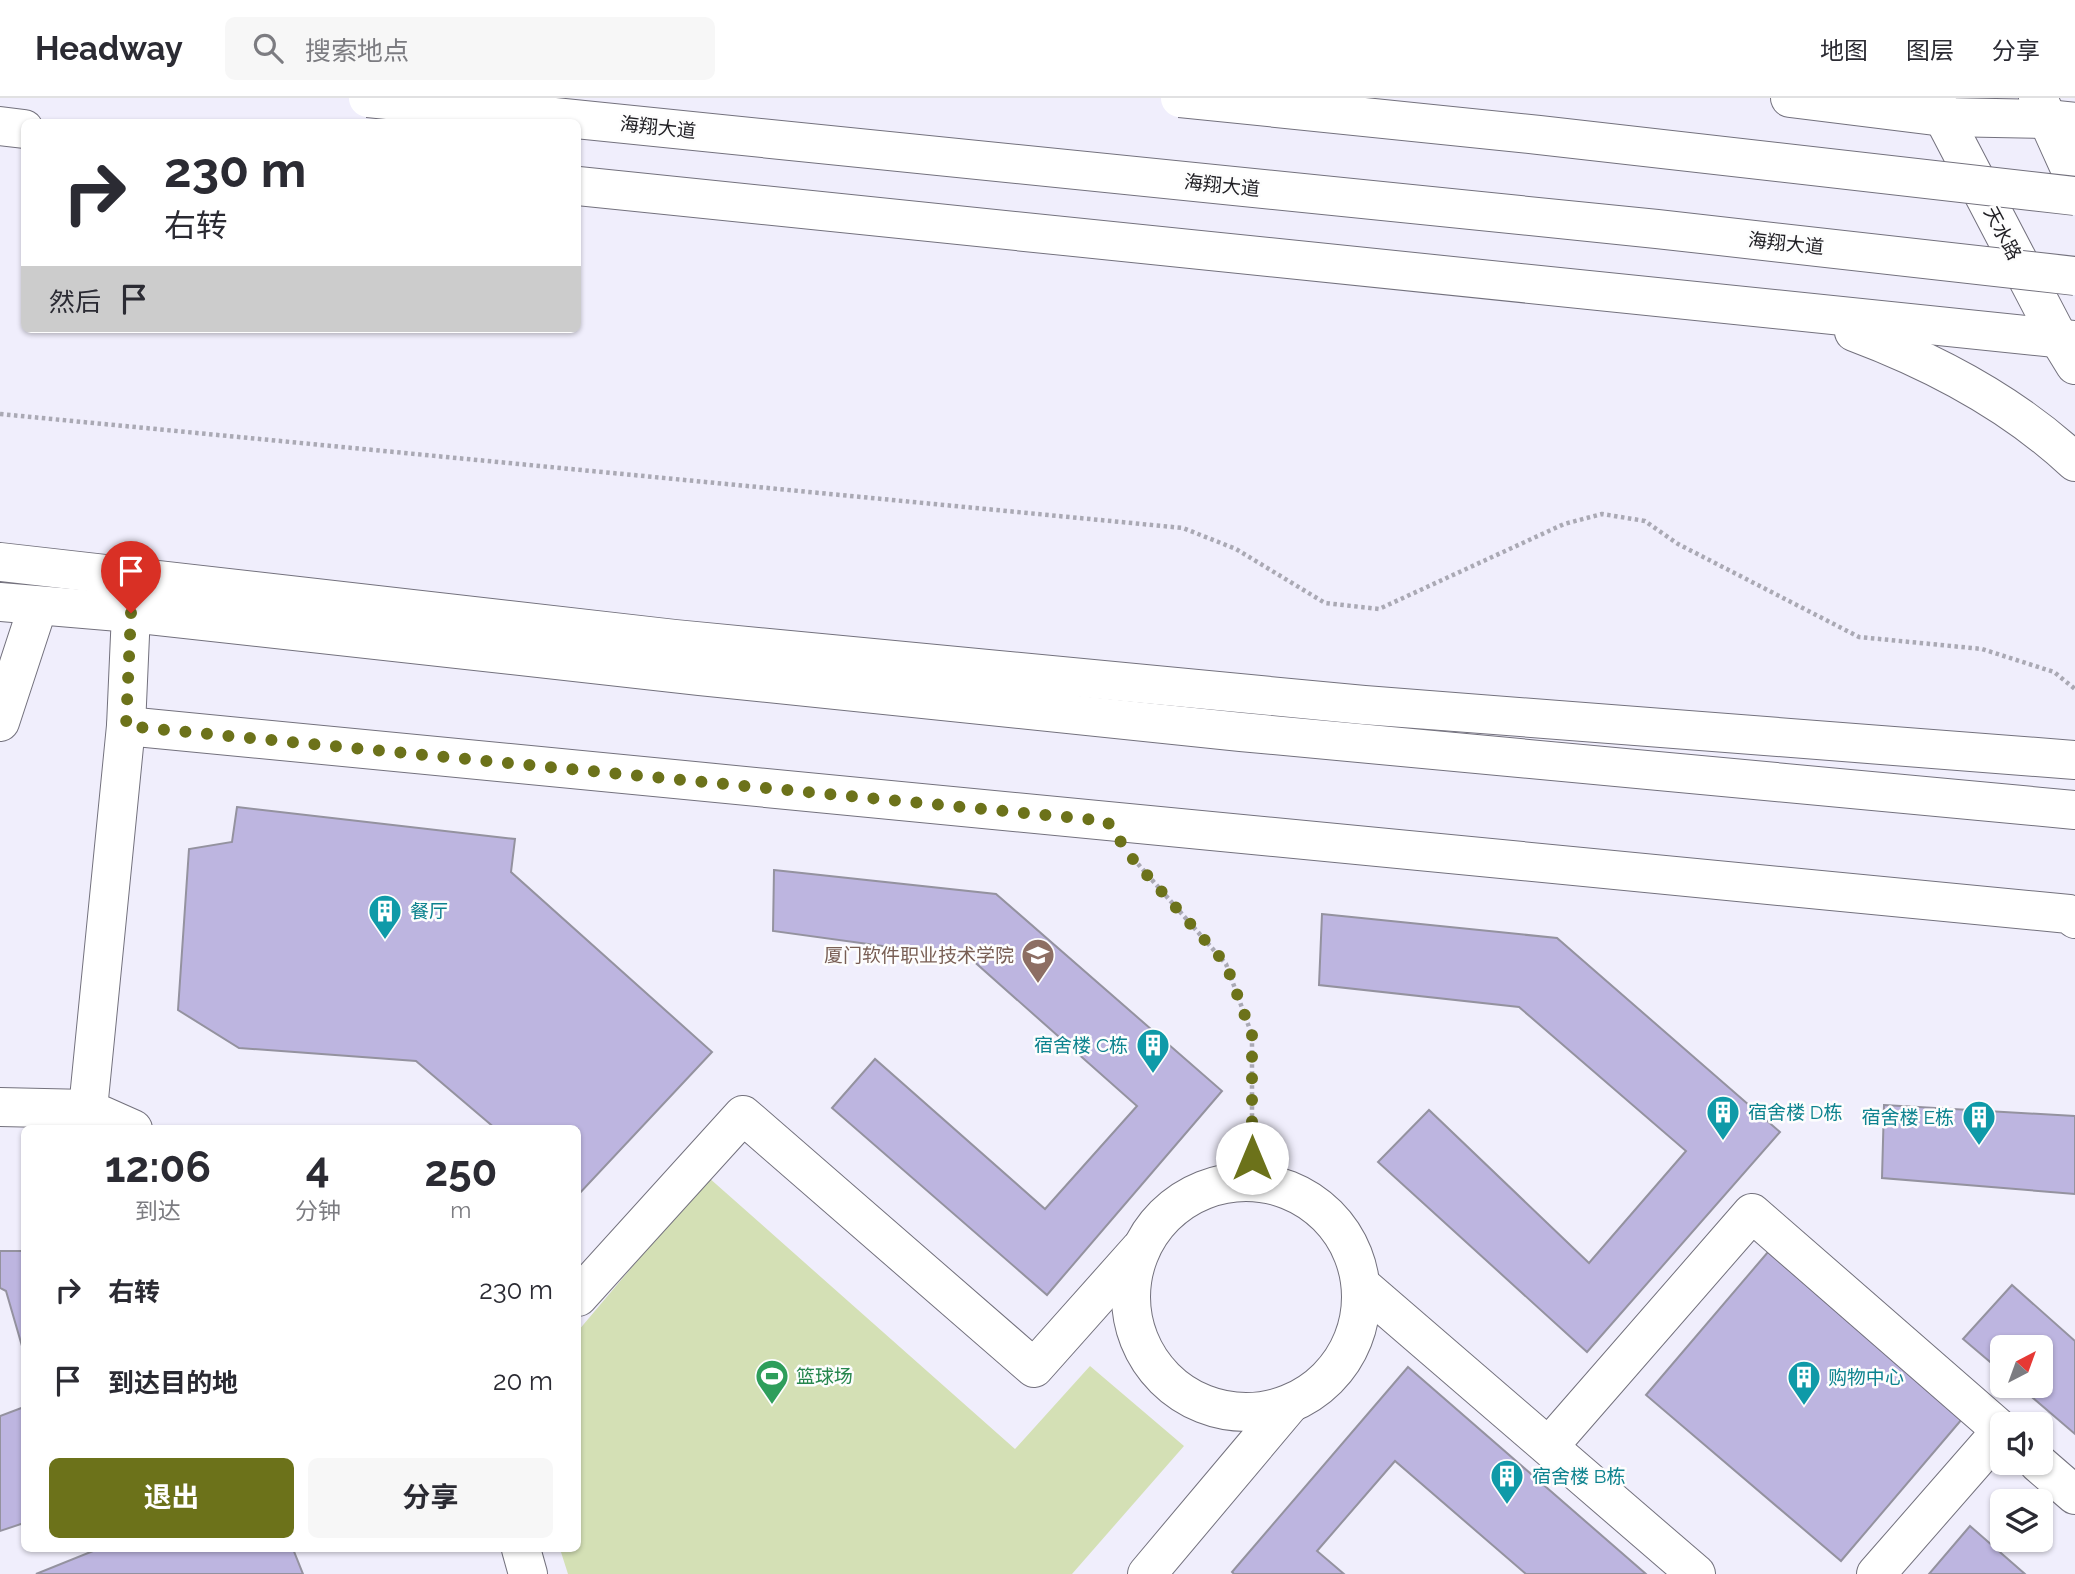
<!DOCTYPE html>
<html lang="zh">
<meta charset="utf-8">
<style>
body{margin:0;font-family:Raleway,"Noto Sans SC",sans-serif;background:#f7f7f7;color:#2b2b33;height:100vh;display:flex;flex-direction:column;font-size:26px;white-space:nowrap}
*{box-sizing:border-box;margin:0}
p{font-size:23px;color:#7c7c81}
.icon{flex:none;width:38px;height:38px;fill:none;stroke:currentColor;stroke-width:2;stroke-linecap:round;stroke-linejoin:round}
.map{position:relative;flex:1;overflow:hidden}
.sheet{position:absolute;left:21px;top:1027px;width:560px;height:427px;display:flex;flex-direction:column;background:#fff;border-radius:10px;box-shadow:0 2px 5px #0004}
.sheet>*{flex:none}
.hud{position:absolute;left:21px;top:21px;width:560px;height:214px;border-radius:10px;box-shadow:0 2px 5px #0004;background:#fff;color:#2b2b33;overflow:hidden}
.needle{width:46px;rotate:41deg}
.tools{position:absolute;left:1990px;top:1237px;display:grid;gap:14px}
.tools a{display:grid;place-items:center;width:63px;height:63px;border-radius:10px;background:#fff;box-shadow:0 2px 5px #0004;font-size:35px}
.pin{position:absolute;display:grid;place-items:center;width:60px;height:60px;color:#fff;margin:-72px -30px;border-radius:50% 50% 50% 0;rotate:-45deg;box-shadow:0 0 7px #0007}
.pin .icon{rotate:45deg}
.me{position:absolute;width:77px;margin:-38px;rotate:0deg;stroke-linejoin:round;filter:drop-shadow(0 0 5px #0008)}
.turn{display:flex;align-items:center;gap:24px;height:147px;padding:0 28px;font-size:32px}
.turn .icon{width:91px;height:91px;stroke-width:2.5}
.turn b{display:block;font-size:49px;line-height:60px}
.then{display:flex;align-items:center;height:66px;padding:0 28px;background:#0003;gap:14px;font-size:26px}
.eta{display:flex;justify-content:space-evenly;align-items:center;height:119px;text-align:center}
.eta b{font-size:42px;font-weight:700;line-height:49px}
.button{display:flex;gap:14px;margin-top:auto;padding:14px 28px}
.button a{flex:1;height:80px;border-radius:10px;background:#6c721a;color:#fff;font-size:28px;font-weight:700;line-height:80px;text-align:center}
.button a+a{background:#f7f7f7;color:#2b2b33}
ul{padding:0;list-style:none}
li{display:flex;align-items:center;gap:21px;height:91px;padding:0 28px}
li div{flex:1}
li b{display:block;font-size:26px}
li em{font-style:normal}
header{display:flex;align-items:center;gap:42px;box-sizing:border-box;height:98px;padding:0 35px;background:#fff;border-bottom:2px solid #e1e1e2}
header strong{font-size:33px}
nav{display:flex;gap:38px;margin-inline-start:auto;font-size:24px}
.search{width:490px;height:63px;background:#f7f7f7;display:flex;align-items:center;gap:18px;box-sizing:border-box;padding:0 24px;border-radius:10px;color:#7c7c81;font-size:26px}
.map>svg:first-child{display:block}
.green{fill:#d4e0b5}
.building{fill:#bdb5e0;stroke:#94929f;stroke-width:2}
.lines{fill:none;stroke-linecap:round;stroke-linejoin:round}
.minor-casing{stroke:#73717d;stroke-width:40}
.tertiary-casing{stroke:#73717d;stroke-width:40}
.secondary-casing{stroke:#73717d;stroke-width:40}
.path{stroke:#aaa9b4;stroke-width:4.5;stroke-dasharray:3.5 3.5;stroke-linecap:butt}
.minor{stroke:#fff;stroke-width:38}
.tertiary{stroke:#fff;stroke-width:38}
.secondary{stroke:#fff;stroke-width:38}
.trunk-bridge-casing{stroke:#73717d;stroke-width:40;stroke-linecap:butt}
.trunk-bridge{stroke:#fff;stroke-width:38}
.route{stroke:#6c721a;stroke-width:12;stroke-dasharray:0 21.6}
.labels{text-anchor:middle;stroke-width:5;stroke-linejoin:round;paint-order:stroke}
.street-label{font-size:19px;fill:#1f1e23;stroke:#fdfdfd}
.culture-label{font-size:19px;fill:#0d838f;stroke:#fdfdfd;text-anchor:start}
.education-label{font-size:19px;fill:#785e54;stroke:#fdfdfd;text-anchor:end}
.leisure-label{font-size:19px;fill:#27864d;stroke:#fdfdfd;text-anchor:start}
</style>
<header>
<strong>Headway</strong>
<div class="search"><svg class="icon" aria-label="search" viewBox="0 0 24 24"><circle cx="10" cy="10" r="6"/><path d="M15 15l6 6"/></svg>搜索地点</div>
<nav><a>地图</a><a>图层</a><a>分享</a></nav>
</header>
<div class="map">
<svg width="2075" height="1476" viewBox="0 0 2075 1476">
<rect width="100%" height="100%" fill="#f0eefc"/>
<polygon class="green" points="708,1079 1015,1351 1090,1268 1184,1348 1072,1476 568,1476 560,1451 578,1451 578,1233"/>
<g class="building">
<polygon points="237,709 515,741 511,774 712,954 578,1097 578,1031 496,1031 416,963 239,950 178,912 189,751 232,744"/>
<polygon points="774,772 996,796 1222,993 1047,1197 832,1010 875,961 1045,1111 1137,1008 970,860 773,833"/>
<polygon points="1322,816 1557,840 1780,1034 1587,1254 1378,1064 1429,1012 1589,1165 1686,1053 1519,909 1319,887"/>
<polygon points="1884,1007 2075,1018 2075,1096 1882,1080"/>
<polygon points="0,1153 24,1153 24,1255 6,1193 0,1190"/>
<polygon points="1768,1154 1962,1321 1841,1463 1646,1297"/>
<polygon points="2012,1187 2075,1243 2075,1336 2019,1288 2040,1288 2040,1250 2002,1250 2002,1274 1963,1241"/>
<polygon points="1408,1269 1646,1476 1526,1476 1395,1363 1317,1453 1344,1476 1234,1476 1232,1474"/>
<polygon points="24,1309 24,1425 0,1433 0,1318"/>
<polygon points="1970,1428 2025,1476 1929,1476"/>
<polygon points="98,1451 293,1451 303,1476 36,1476"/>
</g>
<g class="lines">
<defs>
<g id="minor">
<polyline points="131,515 126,628 88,1011 133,1031"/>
<polyline points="0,624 38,508"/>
<polyline points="126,628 2069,816 2075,821"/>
<polyline points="0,1009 88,1011"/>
<circle cx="1246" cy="1199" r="115"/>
<polyline points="1362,1188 1696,1476"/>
<polyline points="578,1199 743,1017 1034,1270 1140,1151"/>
<polyline points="1549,1348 1752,1115 2002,1333"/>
<polyline points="2038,1365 2075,1397"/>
<polyline points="521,1451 528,1476"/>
<polyline points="1147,1476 1290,1306"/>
<polyline points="1876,1476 2001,1333"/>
</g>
<g id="tertiary">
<polyline points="1790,0 1943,19 2049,21 2075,24"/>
<polyline points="0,28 24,31"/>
<polyline points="578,88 2075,242"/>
<path d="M1854 234C1934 264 2012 305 2075 364"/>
<polyline points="0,464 675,541 1364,607 2075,662"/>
<polyline points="0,504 131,515 700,578 1241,634 2075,712"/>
</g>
<g id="secondary">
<polyline points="1935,0 1943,19 2059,241 2075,267"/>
<polyline points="2038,0 2075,82"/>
</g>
</defs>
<use href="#minor" class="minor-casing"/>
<use href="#tertiary" class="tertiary-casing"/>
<use href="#secondary" class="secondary-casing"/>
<g class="path">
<polyline points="0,316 1183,430 1236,451 1325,505 1379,511 1564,426 1602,416 1645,423 1678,446 1859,539 1982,551 2054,574 2075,591"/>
<polyline points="1138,766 1226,866 1252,937 1252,1084"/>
</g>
<use href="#minor" class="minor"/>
<use href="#tertiary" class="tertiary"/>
<use href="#secondary" class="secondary"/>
<defs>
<g id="trunk-bridge">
<polyline points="368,0 1657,131 2075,178"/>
<polyline points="1180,0 1539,37 2075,98"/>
</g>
</defs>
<use href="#trunk-bridge" class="trunk-bridge-casing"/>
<use href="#trunk-bridge" class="trunk-bridge"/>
</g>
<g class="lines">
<polyline class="route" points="131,515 126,628 1107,723 1131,759 1226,866 1252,937 1252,1060"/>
</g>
<defs>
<symbol id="building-pin" viewBox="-11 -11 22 30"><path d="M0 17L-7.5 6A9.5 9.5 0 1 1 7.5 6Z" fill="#0f9aa8" stroke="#fdfdfd"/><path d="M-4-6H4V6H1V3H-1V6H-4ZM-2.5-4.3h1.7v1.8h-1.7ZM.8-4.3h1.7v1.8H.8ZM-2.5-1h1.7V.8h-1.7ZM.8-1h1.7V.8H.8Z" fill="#fff"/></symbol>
<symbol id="university-pin" viewBox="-11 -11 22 30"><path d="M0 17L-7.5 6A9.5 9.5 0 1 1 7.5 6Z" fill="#8d6e63" stroke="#fdfdfd"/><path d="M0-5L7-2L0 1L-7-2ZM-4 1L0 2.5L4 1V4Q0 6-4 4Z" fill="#fff"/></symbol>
<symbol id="stadium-pin" viewBox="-11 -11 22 30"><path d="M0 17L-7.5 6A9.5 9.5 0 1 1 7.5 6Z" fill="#2e9e5b" stroke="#fdfdfd"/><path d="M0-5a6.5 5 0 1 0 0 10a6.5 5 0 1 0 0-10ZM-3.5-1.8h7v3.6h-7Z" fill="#fff"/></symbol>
</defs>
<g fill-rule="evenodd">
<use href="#building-pin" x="366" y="794" width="38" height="52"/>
<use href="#university-pin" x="1019" y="838" width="38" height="52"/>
<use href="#building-pin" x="1134" y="928" width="38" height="52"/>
<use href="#building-pin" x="1704" y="995" width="38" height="52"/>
<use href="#building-pin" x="1960" y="1000" width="38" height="52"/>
<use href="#stadium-pin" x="753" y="1259" width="38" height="52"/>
<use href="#building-pin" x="1785" y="1260" width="38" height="52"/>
<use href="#building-pin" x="1488" y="1359" width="38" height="52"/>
</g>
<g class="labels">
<g class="street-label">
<text transform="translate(658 29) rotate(6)" y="7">海翔大道</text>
<text transform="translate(1222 87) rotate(6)" y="7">海翔大道</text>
<text transform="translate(2003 135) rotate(62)" y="7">天水路</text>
<text transform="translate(1786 145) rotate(6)" y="7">海翔大道</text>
</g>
<g class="culture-label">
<text x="410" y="820">餐厅</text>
<text x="1128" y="954" text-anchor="end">宿舍楼 C栋</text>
<text x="1748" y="1021">宿舍楼 D栋</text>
<text x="1954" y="1026" text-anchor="end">宿舍楼 E栋</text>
<text x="1828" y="1286">购物中心</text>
<text x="1532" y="1385">宿舍楼 B栋</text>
</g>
<g class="education-label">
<text x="1014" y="864">厦门软件职业技术学院</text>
</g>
<g class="leisure-label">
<text x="796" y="1285">篮球场</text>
</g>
</g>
</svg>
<div class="tools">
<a><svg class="needle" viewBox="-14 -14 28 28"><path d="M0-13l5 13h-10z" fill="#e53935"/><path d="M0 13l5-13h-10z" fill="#7c7c81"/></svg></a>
<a><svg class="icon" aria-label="sound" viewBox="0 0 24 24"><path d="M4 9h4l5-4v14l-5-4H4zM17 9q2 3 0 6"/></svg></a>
<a><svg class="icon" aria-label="layers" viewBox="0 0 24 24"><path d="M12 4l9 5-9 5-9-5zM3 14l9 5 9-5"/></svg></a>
</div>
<div class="pin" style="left:131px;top:515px;background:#d93025"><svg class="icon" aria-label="arrive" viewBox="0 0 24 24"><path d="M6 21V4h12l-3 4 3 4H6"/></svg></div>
<svg class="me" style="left:1252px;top:1060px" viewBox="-20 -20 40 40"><circle r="19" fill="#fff"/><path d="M0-13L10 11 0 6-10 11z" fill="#6c721a"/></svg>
<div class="hud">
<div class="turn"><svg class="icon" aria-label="right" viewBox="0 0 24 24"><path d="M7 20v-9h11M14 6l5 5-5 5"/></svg><div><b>230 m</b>右转</div></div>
<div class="then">然后<svg class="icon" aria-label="arrive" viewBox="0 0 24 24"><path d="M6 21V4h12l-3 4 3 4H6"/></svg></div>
</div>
<section class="sheet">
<div class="eta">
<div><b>12:06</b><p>到达</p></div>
<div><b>4</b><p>分钟</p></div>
<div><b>250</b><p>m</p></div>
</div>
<ul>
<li><svg class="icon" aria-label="right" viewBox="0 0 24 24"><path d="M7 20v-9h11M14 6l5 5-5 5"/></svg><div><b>右转</b></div><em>230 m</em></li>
<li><svg class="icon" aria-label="arrive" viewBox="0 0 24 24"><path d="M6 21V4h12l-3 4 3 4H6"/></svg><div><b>到达目的地</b></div><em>20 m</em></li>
</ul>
<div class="button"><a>退出</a><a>分享</a></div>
</section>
</div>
